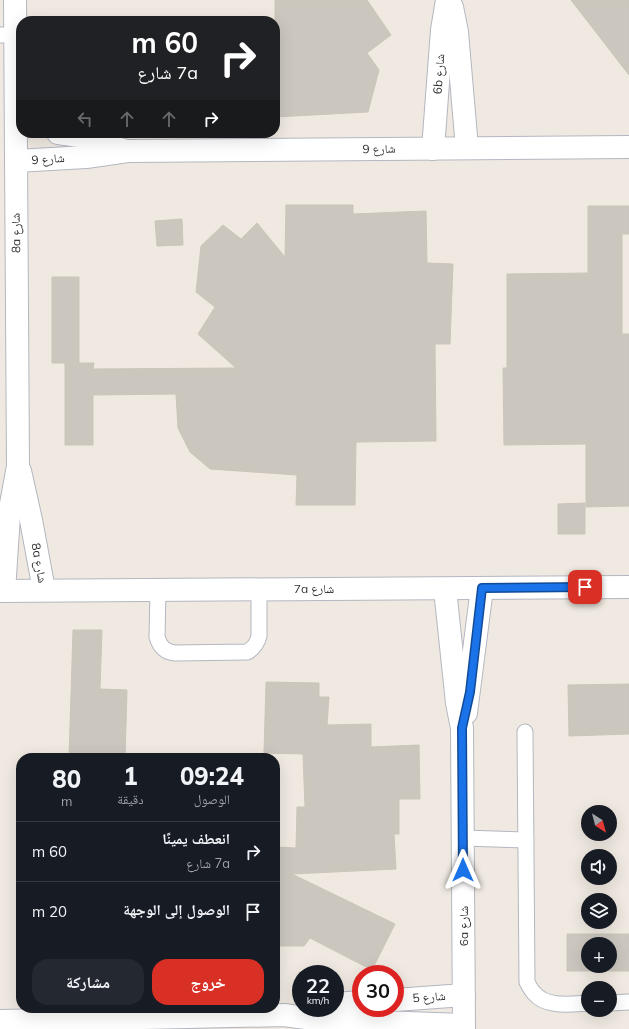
<!DOCTYPE html>
<html lang="ar">
<meta charset="utf-8">
<style>
body{margin:0;font-family:Mulish,"Noto Naskh Arabic",sans-serif;background:#242831;color:#f1f3f6;direction:rtl;height:100vh;display:flex;flex-direction:column;font-size:15px;white-space:nowrap}
*{box-sizing:border-box;margin:0}
p{font-size:13px;color:#9ea1a6}
.icon{flex:none;width:22px;height:22px;fill:none;stroke:currentColor;stroke-width:2;stroke-linecap:round;stroke-linejoin:round}
.map{position:relative;flex:1;overflow:hidden;direction:ltr}
.sheet{position:absolute;left:16px;top:753px;width:264px;height:260px;display:flex;flex-direction:column;background:#171b24;border-radius:16px;box-shadow:0 4px 16px #0002;direction:rtl}
.sheet>*{flex:none}
.banner{position:absolute;left:16px;top:16px;width:264px;height:122px;border-radius:16px;box-shadow:0 4px 16px #0002;direction:rtl;background:#202124;color:#fff;overflow:hidden}
.needle{width:26px;rotate:144deg}
.controls{position:absolute;left:581px;top:805px;display:grid;gap:8px}
.controls a{display:grid;place-items:center;width:36px;height:36px;border-radius:50%;background:#171b24;box-shadow:0 4px 16px #0002;font-size:20px}
.speed{position:absolute;left:292px;top:965px;display:flex;gap:8px;font-size:20px;font-weight:700;text-align:center}
.speed>*{display:grid;place-content:center;width:52px;height:52px;border-radius:50%;background:#171b24;box-shadow:0 4px 16px #0002;line-height:1}
.speed small{font-size:10px;font-weight:400}
.speed .limit{border:6px solid #d22;background:#fff;color:#111}
.pin{position:absolute;display:grid;place-items:center;width:34px;height:34px;color:#fff;margin:-17px;border-radius:8px;box-shadow:0 2px 6px #0006}
.me{position:absolute;width:44px;margin:-22px;rotate:0deg;stroke-linejoin:round;filter:drop-shadow(0 0 3px #0008)}
.turn{display:flex;align-items:center;gap:14px;height:84px;padding:0 16px;font-size:18px}
.turn .icon{width:52px;height:52px;stroke-width:2.5}
.turn b{display:block;font-size:28px;line-height:34px}
.lanes{display:flex;align-items:center;height:38px;padding:0 16px;background:#0003;justify-content:center;gap:20px;direction:ltr}
.lanes .off{opacity:.35}
.eta{display:flex;justify-content:space-evenly;align-items:center;height:68px;text-align:center}
.eta b{font-size:24px;font-weight:800;line-height:28px}
.primary-button{display:flex;gap:8px;margin-top:auto;padding:8px 16px}
.primary-button a{flex:1;height:46px;border-radius:16px;background:#d93025;color:#fff;font-size:16px;font-weight:800;line-height:46px;text-align:center}
.primary-button a+a{background:#242831;color:#f1f3f6}
ul{padding:0;list-style:none}
li{display:flex;align-items:center;gap:12px;height:60px;padding:0 16px;border-top:1px solid #363941}
li div{flex:1}
li b{display:block;font-size:15px}
li em{font-style:normal}
.map>svg:first-child{display:block}
.building{fill:#cbc7bf;stroke:#cbc5ba;fill-rule:evenodd}
.lines{fill:none;stroke-linecap:round;stroke-linejoin:round}
.lane-casing{stroke:#b4b7c1;stroke-width:17}
.street-casing{stroke:#b4b7c1;stroke-width:24}
.lane{stroke:#fff;stroke-width:15}
.street{stroke:#fff;stroke-width:22}
.route-casing{stroke:#114b97;stroke-width:10}
.route{stroke:#1a73e8;stroke-width:7}
.labels{text-anchor:middle;stroke-width:3;stroke-linejoin:round;paint-order:stroke}
.street-label{font-size:12px;fill:#2e2e2e;stroke:#fff}
</style>
<div class="map">
<svg width="629" height="1029" viewBox="0 0 629 1029">
<rect width="100%" height="100%" fill="#efe9e1"/>
<g class="building">
<polygon points="275,0 367,0 391,35 367,53 379,70 368,112 275,117"/>
<polygon points="571,0 629,0 629,75"/>
<polygon points="286,205 353,205 353,214 426,211 427,263 453,264 450,344 435,344 436,441 356,442 355,505 296,505 297,475 210,469 190,452 178,428 176,394 93,395 93,445 65,445 65,363 52,363 52,277 79,277 79,363 94,363 93,369 236,368 198,334 215,307 196,292 201,246 223,225 241,239 257,223 285,257"/>
<polygon points="588,206 629,206 629,234 622,234 622,334 629,334 629,506 586,507 586,444 504,445 503,368 507,368 507,274 588,273"/>
<polygon points="182,219 183,245 157,246 155,221"/>
<polygon points="585,503 585,534 558,534 558,504"/>
<polygon points="73,630 102,630 100,689 127,690 125,758 69,758"/>
<polygon points="266,682 319,683 319,697 329,697 327,725 371,724 371,747 419,745 420,799 399,799 399,834 394,834 396,869 292,874 395,924 372,970 310,938 304,946 275,946 275,847 296,848 297,807 305,807 303,754 264,753"/>
<polygon points="629,684 629,734 569,736 568,685"/>
<path d="M567 934H629V971H567ZM588 944H610V966H588Z"/>
</g>
<g class="lines">
<defs>
<g id="lane">
<polyline points="0,35 15,35"/>
<path d="M158 590 157 637C160 647 165 652 175 653L247 652C254 648 257 644 259 636V590"/>
<path d="M525 732 527 982C529 986 531 990 534 993 546 1008 571 1004 588 1003"/>
<polyline points="463,838 526,840"/>
<polyline points="610,1003 629,1002"/>
</g>
<g id="street">
<polyline points="452,7 457,32 467,148"/>
<polyline points="58,133 80,136 123,150"/>
<polyline points="433,149 442,30 447,0"/>
<polyline points="16,161 86,157 128,151 629,147"/>
<polyline points="20,471 31,520 44,590"/>
<polyline points="445,589 457,703 462,728 464,1029"/>
<polyline points="0,591 629,587"/>
<polyline points="4,591 9,515 18,466 15,0"/>
<polyline points="466,713 482,588"/>
<polyline points="395,1000 464,995"/>
<polyline points="335,1004 361,1002"/>
<polyline points="0,1021 284,1015 320,1020 464,1025"/>
</g>
</defs>
<use href="#lane" class="lane-casing"/>
<use href="#street" class="street-casing"/>
<use href="#lane" class="lane"/>
<use href="#street" class="street"/>
</g>
<g class="lines">
<defs>
<polyline id="route" points="463,870 462,728 470,692 482,588 585,587"/>
</defs>
<use href="#route" class="route-casing"/>
<use href="#route" class="route"/>
</g>
<g class="labels">
<g class="street-label">
<text transform="translate(439 74) rotate(-86)" y="4">6b شارع</text>
<text transform="translate(379 149) rotate(-1)" y="4">شارع 9</text>
<text transform="translate(48 159) rotate(-4)" y="4">شارع 9</text>
<text transform="translate(16 233) rotate(-91)" y="4">8a شارع</text>
<text transform="translate(39 563) rotate(80)" y="4">8a شارع</text>
<text x="314" y="593">7a شارع</text>
<text transform="translate(464 926) rotate(-90)" y="4">6a شارع</text>
<text transform="translate(429 997) rotate(-4)" y="4">شارع 5</text>
</g>
</g>
</svg>
<div class="controls">
<a><svg class="needle" viewBox="-14 -14 28 28"><path d="M0-13l5 13h-10z" fill="#e53935"/><path d="M0 13l5-13h-10z" fill="#9ea1a6"/></svg></a>
<a><svg class="icon" aria-label="sound" viewBox="0 0 24 24"><path d="M4 9h4l5-4v14l-5-4H4zM17 9q2 3 0 6"/></svg></a>
<a><svg class="icon" aria-label="layers" viewBox="0 0 24 24"><path d="M12 4l9 5-9 5-9-5zM3 14l9 5 9-5"/></svg></a>
<a>+</a>
<a>−</a>
</div>
<div class="speed"><div>22<small>km/h</small></div><div class="limit">30</div></div>
<div class="pin" style="left:585px;top:587px;background:#d93025"><svg class="icon" aria-label="arrive" viewBox="0 0 24 24"><path d="M6 21V4h12l-3 4 3 4H6"/></svg></div>
<svg class="me" style="left:463px;top:870px" viewBox="-20 -20 40 40"><path d="M0-17L14 15 0 8-14 15z" fill="#1a73e8" stroke="#fff" stroke-width="4"/></svg>
<div class="banner">
<div class="turn"><svg class="icon" aria-label="right" viewBox="0 0 24 24"><path d="M7 20v-9h11M14 6l5 5-5 5"/></svg><div><b>60 m</b>7a شارع</div></div>
<div class="lanes"><svg class="icon off" aria-label="left" viewBox="0 0 24 24"><path d="M17 20v-9H6M10 6l-5 5 5 5"/></svg><svg class="icon off" aria-label="ahead" viewBox="0 0 24 24"><path d="M12 20V5M6 11l6-6 6 6"/></svg><svg class="icon off" aria-label="ahead" viewBox="0 0 24 24"><path d="M12 20V5M6 11l6-6 6 6"/></svg><svg class="icon" aria-label="right" viewBox="0 0 24 24"><path d="M7 20v-9h11M14 6l5 5-5 5"/></svg></div>
</div>
<section class="sheet">
<div class="eta">
<div><b>09:24</b><p>الوصول</p></div>
<div><b>1</b><p>دقيقة</p></div>
<div><b>80</b><p>m</p></div>
</div>
<ul>
<li><svg class="icon" aria-label="right" viewBox="0 0 24 24"><path d="M7 20v-9h11M14 6l5 5-5 5"/></svg><div><b>انعطف يمينًا</b><p>7a شارع</p></div><em>60 m</em></li>
<li><svg class="icon" aria-label="arrive" viewBox="0 0 24 24"><path d="M6 21V4h12l-3 4 3 4H6"/></svg><div><b>الوصول إلى الوجهة</b></div><em>20 m</em></li>
</ul>
<div class="primary-button"><a>خروج</a><a>مشاركة</a></div>
</section>
</div>
